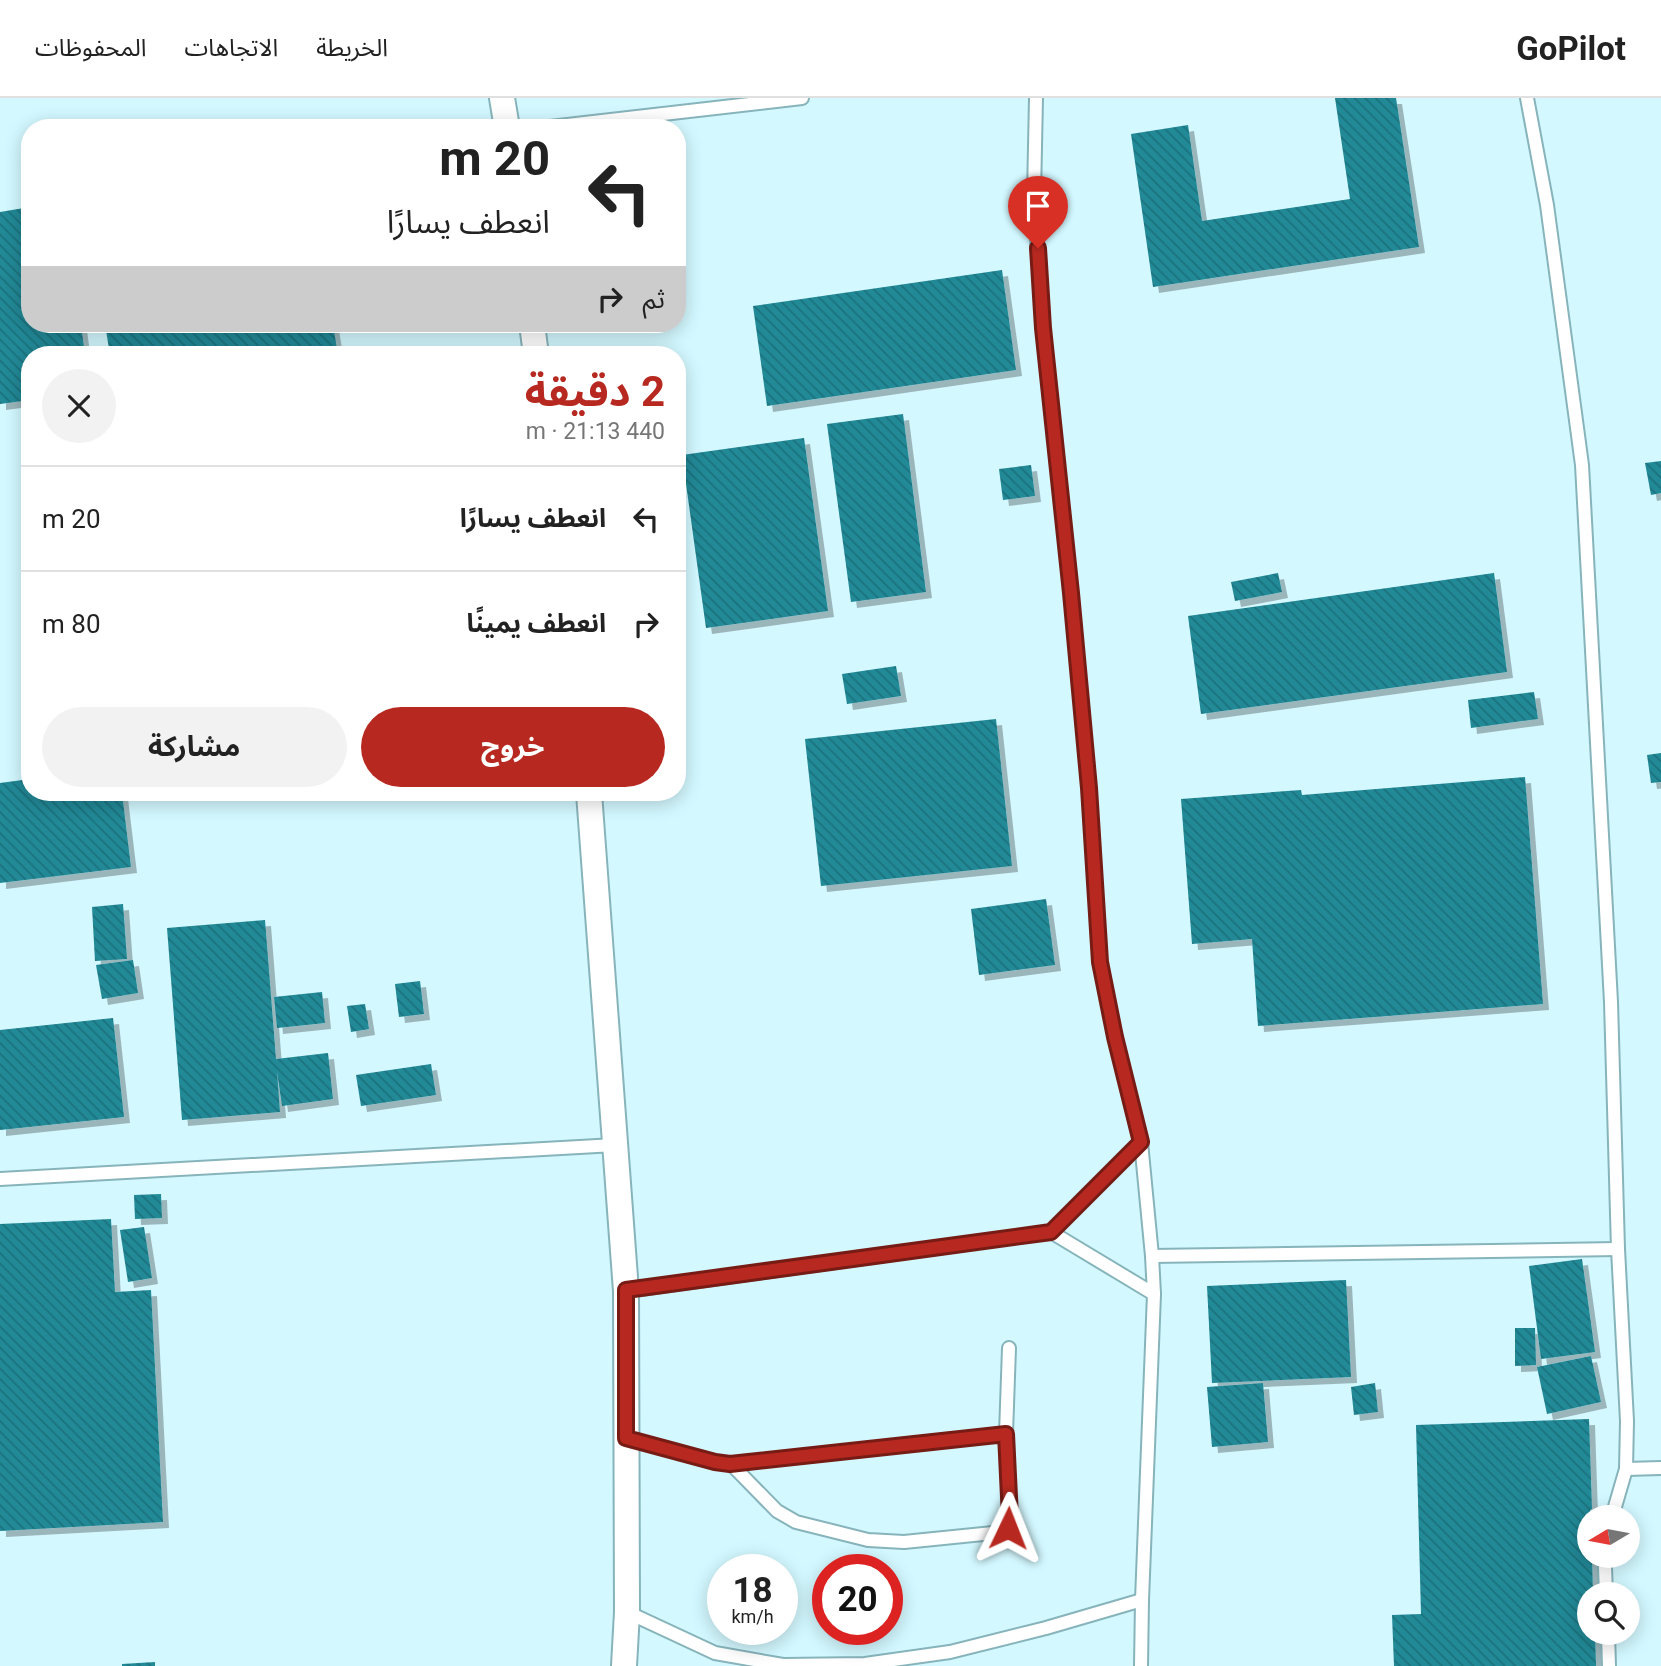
<!DOCTYPE html>
<html lang="ar">
<meta charset="utf-8">
<style>
body{margin:0;font-family:Roboto,"Noto Sans Arabic",sans-serif;background:#f2f2f2;color:#222;direction:rtl;height:100vh;display:flex;flex-direction:column;font-size:26px;white-space:nowrap}
*{box-sizing:border-box;margin:0}
p{font-size:23px;color:#767676}
.icon{flex:none;width:38px;height:38px;fill:none;stroke:currentColor;stroke-width:2;stroke-linecap:round;stroke-linejoin:round}
.map{position:relative;flex:1;overflow:hidden;direction:ltr}
.panel{position:absolute;left:21px;top:248px;width:665px;height:455px;display:flex;flex-direction:column;background:#fff;border-radius:28px;box-shadow:0 4px 18px #0003;direction:rtl}
.panel>*{flex:none}
.hud{position:absolute;left:21px;top:21px;width:665px;height:214px;border-radius:28px;box-shadow:0 4px 18px #0003;direction:rtl;background:#fff;color:#222;overflow:hidden}
.needle{width:46px;rotate:260deg}
.fabs{position:absolute;left:1577px;top:1407px;display:grid;gap:14px}
.fabs a{display:grid;place-items:center;width:63px;height:63px;border-radius:50%;background:#fff;box-shadow:0 4px 18px #0003;font-size:35px}
.speed{position:absolute;left:707px;top:1456px;display:flex;gap:14px;font-size:35px;font-weight:700;text-align:center}
.speed>*{display:grid;place-content:center;width:91px;height:91px;border-radius:50%;background:#fff;box-shadow:0 4px 18px #0003;line-height:1}
.speed small{font-size:18px;font-weight:400}
.speed .limit{border:10px solid #d22;background:#fff;color:#111}
.pin{position:absolute;display:grid;place-items:center;width:60px;height:60px;color:#fff;margin:-72px -30px;border-radius:50% 50% 50% 0;rotate:-45deg;box-shadow:0 0 7px #0007}
.pin .icon{rotate:45deg}
.me{position:absolute;width:77px;margin:-38px;rotate:2deg;stroke-linejoin:round;filter:drop-shadow(0 0 5px #0008)}
.turn{display:flex;align-items:center;gap:24px;height:147px;padding:0 21px;font-size:32px}
.turn .icon{width:91px;height:91px;stroke-width:2.5}
.turn b{display:block;font-size:49px;line-height:60px}
.then{display:flex;align-items:center;height:66px;padding:0 21px;background:#0003;gap:14px;font-size:26px}
.round{display:grid;place-items:center;flex:none;width:74px;height:74px;border-radius:37px;background:#f2f2f2}
.summary{display:flex;align-items:center;justify-content:space-between;height:119px;padding:0 21px}
h1{font-size:42px;font-weight:700;line-height:52px;color:#b72920}
.primary-button{display:flex;gap:14px;margin-top:auto;padding:14px 21px}
.primary-button a{flex:1;height:80px;border-radius:42px;background:#b72920;color:#fff;font-size:28px;font-weight:700;line-height:80px;text-align:center}
.primary-button a+a{background:#f2f2f2;color:#222}
ul{padding:0;list-style:none}
li{display:flex;align-items:center;gap:21px;height:105px;padding:0 21px;border-top:2px solid #e0e0e0}
li div{flex:1}
li b{display:block;font-size:26px}
li em{font-style:normal}
header{display:flex;align-items:center;gap:42px;box-sizing:border-box;height:98px;padding:0 35px;background:#fff;border-bottom:2px solid #e0e0e0}
header strong{font-size:33px}
nav{display:flex;gap:38px;margin-inline-start:auto;font-size:24px}
.map>svg:first-child{display:block}
.building{fill:url(#building-back-hatch);filter:url(#shadow)}
.lines{fill:none;stroke-linecap:round;stroke-linejoin:round}
.service-casing{stroke:#87b4bb;stroke-width:16}
.minor-casing{stroke:#87b4bb;stroke-width:28}
.service{stroke:#fff;stroke-width:12}
.minor{stroke:#fff;stroke-width:24}
.route-casing{stroke:#771b15;stroke-width:18}
.route{stroke:#b72920;stroke-width:12}
</style>
<header>
<strong>GoPilot</strong>
<nav><a>الخريطة</a><a>الاتجاهات</a><a>المحفوظات</a></nav>
</header>
<div class="map">
<svg width="1661" height="1568" viewBox="0 0 1661 1568">
<defs>
<pattern id="building-back-hatch" width="6" height="6" patternUnits="userSpaceOnUse" patternTransform="scale(1.75)"><rect width="6" height="6" fill="#218997"/><path d="M-1 5l2 2M0 0l6 6M5-1l2 2" fill="none" stroke="#1d727d"/></pattern>
<filter id="shadow"><feDropShadow dx="6" dy="6" stdDeviation="0" flood-color="#0004"/></filter>
</defs>
<rect width="100%" height="100%" fill="#d3f8ff"/>
<g class="building">
<polygon points="1335,0 1396,0 1419,149 1153,189 1131,36 1188,27 1202,123 1350,101"/>
<polygon points="30,109 30,226 81,226 85,257 30,257 30,302 0,306 0,114"/>
<polygon points="1002,172 1016,272 767,308 753,208"/>
<polygon points="105,226 333,226 338,257 110,257"/>
<polygon points="903,316 926,494 851,504 827,326"/>
<polygon points="804,340 828,513 706,530 682,357"/>
<polygon points="1661,363 1661,395 1651,397 1645,365"/>
<polygon points="1031,367 1035,398 1003,402 999,371"/>
<polygon points="1278,475 1282,494 1235,503 1231,484"/>
<polygon points="1494,475 1507,574 1201,616 1188,518"/>
<polygon points="896,568 901,598 847,606 842,576"/>
<polygon points="1534,594 1538,621 1471,630 1468,602"/>
<polygon points="996,621 1012,768 821,788 805,641"/>
<polygon points="1661,655 1661,684 1651,685 1647,657"/>
<polygon points="1525,679 1543,906 1258,928 1252,841 1192,846 1181,701 1301,692 1302,697"/>
<polygon points="30,681 30,695 122,695 131,769 0,785 0,685"/>
<polygon points="1046,801 1055,867 979,877 971,811"/>
<polygon points="123,806 127,861 95,863 92,809"/>
<polygon points="265,822 276,961 328,955 333,1001 282,1008 277,973 280,1014 182,1022 167,830"/>
<polygon points="133,862 138,895 102,901 96,867"/>
<polygon points="420,883 424,916 399,919 395,886"/>
<polygon points="322,894 325,925 277,930 274,899"/>
<polygon points="365,906 369,931 351,934 347,908"/>
<polygon points="113,920 124,1019 0,1032 0,932"/>
<polygon points="431,966 436,997 361,1008 356,977"/>
<polygon points="161,1096 162,1120 135,1121 134,1097"/>
<polygon points="111,1121 115,1194 151,1192 163,1424 0,1433 0,1126"/>
<polygon points="144,1129 152,1180 128,1184 120,1132"/>
<polygon points="1582,1161 1595,1254 1541,1261 1529,1168"/>
<polygon points="1346,1182 1351,1279 1212,1285 1207,1188"/>
<polygon points="1515,1230 1535,1230 1536,1267 1515,1268"/>
<polygon points="1591,1258 1601,1304 1547,1316 1537,1269"/>
<polygon points="1263,1285 1268,1344 1212,1349 1207,1289"/>
<polygon points="1375,1285 1378,1314 1354,1317 1351,1289"/>
<polygon points="1589,1321 1592,1411 1590,1412 1591,1419 1589,1419 1589,1458 1592,1458 1593,1496 1589,1496 1589,1535 1595,1535 1596,1568 1394,1568 1392,1517 1421,1516 1416,1327"/>
<polygon points="155,1564 155,1568 122,1568 122,1566"/>
</g>
<g class="lines">
<defs>
<g id="service">
<polyline points="1036,0 1034,97 1043,230 1071,495 1089,690 1100,864 1115,939 1141,1044 1152,1158 1154,1196 1142,1502 1141,1568"/>
<polyline points="1527,0 1547,107 1582,367 1611,904 1618,1151 1627,1323 1626,1371 1612,1419"/>
<polyline points="541,30 802,0"/>
<polyline points="0,1081 615,1047"/>
<polyline points="1051,1134 1154,1196"/>
<polyline points="1152,1158 1618,1151"/>
<polyline points="626,1193 1051,1134 1141,1044"/>
<polyline points="626,1340 715,1364 731,1366 1006,1336"/>
<polyline points="731,1366 777,1413 796,1424 868,1442 904,1444 1003,1434 1008,1430 1010,1420 1006,1336 1009,1250"/>
<polyline points="1626,1371 1661,1370"/>
<polyline points="1606,1496 1605,1469 1607,1458"/>
<polyline points="627,1514 715,1555 783,1567 865,1566 950,1554 1046,1530 1142,1502"/>
<polyline points="1608,1535 1609,1568"/>
</g>
<g id="minor">
<polyline points="502,0 507,30"/>
<polyline points="532,226 536,257"/>
<polyline points="589,695 626,1193 627,1514 624,1568"/>
</g>
</defs>
<use href="#service" class="service-casing"/>
<use href="#minor" class="minor-casing"/>
<use href="#service" class="service"/>
<use href="#minor" class="minor"/>
</g>
<g class="lines">
<defs>
<polyline id="route" points="1008,1430 1010,1420 1006,1336 730,1366 715,1364 626,1340 626,1192 1051,1134 1141,1044 1115,939 1100,864 1089,690 1071,495 1043,230 1038,150"/>
</defs>
<use href="#route" class="route-casing"/>
<use href="#route" class="route"/>
</g>
</svg>
<div class="fabs">
<a><svg class="needle" viewBox="-14 -14 28 28"><path d="M0-13l5 13h-10z" fill="#e53935"/><path d="M0 13l5-13h-10z" fill="#767676"/></svg></a>
<a><svg class="icon" aria-label="search" viewBox="0 0 24 24"><circle cx="10" cy="10" r="6"/><path d="M15 15l6 6"/></svg></a>
</div>
<div class="speed"><div>18<small>km/h</small></div><div class="limit">20</div></div>
<div class="pin" style="left:1038px;top:150px;background:#d93025"><svg class="icon" aria-label="arrive" viewBox="0 0 24 24"><path d="M6 21V4h12l-3 4 3 4H6"/></svg></div>
<svg class="me" style="left:1008px;top:1430px" viewBox="-20 -20 40 40"><path d="M0-17L14 15 0 8-14 15z" fill="#b72920" stroke="#fff" stroke-width="4"/></svg>
<div class="hud">
<div class="turn"><svg class="icon" aria-label="left" viewBox="0 0 24 24"><path d="M17 20v-9H6M10 6l-5 5 5 5"/></svg><div><b>20 m</b>انعطف يسارًا</div></div>
<div class="then">ثم<svg class="icon" aria-label="right" viewBox="0 0 24 24"><path d="M7 20v-9h11M14 6l5 5-5 5"/></svg></div>
</div>
<section class="panel">
<div class="summary"><div><h1>2 دقيقة</h1><p>440 m · 21:13</p></div><a class="round"><svg class="icon" aria-label="close" viewBox="0 0 24 24"><path d="M6 6l12 12M18 6L6 18"/></svg></a></div>
<ul>
<li><svg class="icon" aria-label="left" viewBox="0 0 24 24"><path d="M17 20v-9H6M10 6l-5 5 5 5"/></svg><div><b>انعطف يسارًا</b></div><em>20 m</em></li>
<li><svg class="icon" aria-label="right" viewBox="0 0 24 24"><path d="M7 20v-9h11M14 6l5 5-5 5"/></svg><div><b>انعطف يمينًا</b></div><em>80 m</em></li>
</ul>
<div class="primary-button"><a>خروج</a><a>مشاركة</a></div>
</section>
</div>
